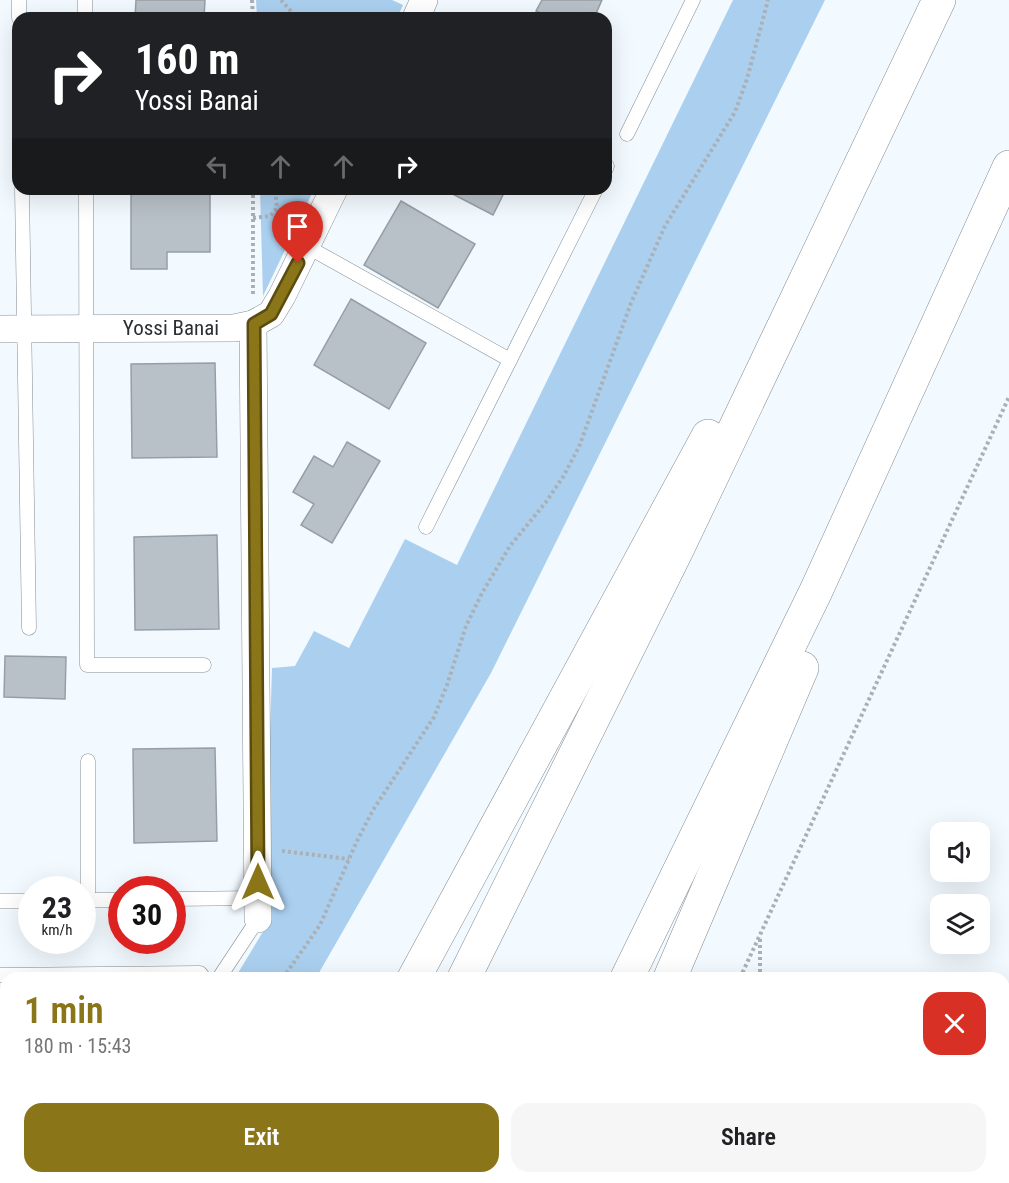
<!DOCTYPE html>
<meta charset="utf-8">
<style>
body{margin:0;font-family:"Roboto Condensed",sans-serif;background:#f6f6f6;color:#202124;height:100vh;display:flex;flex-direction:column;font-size:22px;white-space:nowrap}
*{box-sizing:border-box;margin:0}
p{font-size:20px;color:#757577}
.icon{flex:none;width:33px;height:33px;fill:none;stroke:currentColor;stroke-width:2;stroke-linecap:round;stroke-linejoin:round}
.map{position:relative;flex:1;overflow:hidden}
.panel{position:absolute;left:0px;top:972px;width:1010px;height:212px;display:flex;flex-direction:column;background:#fff;border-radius:18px 18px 0 0;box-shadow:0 6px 24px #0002}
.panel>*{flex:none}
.guide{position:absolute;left:12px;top:12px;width:600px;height:183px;border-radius:18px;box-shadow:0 6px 24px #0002;background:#202124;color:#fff;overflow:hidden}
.fabs{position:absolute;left:930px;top:822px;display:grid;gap:12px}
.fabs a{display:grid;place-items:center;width:60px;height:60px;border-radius:12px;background:#fff;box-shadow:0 6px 24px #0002;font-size:30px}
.speed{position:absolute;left:18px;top:876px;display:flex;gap:12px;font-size:30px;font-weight:700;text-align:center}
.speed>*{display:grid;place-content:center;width:78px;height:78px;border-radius:50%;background:#fff;box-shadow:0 6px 24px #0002;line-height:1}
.speed small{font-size:15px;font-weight:400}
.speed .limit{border:9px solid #d22;background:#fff;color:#111}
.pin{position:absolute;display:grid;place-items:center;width:51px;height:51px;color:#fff;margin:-62px -26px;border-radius:50% 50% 50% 0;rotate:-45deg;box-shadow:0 0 6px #0007}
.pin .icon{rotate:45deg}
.me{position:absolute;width:66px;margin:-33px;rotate:0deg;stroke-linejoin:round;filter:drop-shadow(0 0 4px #0008)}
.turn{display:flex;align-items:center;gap:21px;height:126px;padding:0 24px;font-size:27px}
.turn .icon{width:78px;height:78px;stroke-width:2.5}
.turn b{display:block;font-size:42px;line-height:51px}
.lanes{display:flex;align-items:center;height:57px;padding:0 24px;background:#0003;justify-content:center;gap:30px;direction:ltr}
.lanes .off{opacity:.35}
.round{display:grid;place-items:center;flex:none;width:63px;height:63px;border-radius:18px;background:#f6f6f6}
.head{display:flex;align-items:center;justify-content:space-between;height:102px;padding:0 24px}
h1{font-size:36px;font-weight:600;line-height:45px;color:#8b7519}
.cta{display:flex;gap:12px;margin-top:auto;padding:12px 24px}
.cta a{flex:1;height:69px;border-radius:18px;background:#8b7519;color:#fff;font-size:24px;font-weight:600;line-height:69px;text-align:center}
.cta a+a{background:#f6f6f6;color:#202124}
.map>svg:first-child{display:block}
.green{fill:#abd0ef}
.building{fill:#b8c1c8;stroke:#979fa6;stroke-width:1.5}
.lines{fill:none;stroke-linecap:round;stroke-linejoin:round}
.lane-casing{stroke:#858d93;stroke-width:15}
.street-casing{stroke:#858d93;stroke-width:28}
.highway-casing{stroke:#858d93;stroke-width:34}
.path{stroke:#aab0b5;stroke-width:4;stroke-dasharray:3 3;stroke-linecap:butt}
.lane{stroke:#fff;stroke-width:14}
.street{stroke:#fff;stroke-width:27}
.highway{stroke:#fff;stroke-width:33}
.route-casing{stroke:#5a4c10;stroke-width:15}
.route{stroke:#8b7519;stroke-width:10}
.labels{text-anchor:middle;stroke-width:4.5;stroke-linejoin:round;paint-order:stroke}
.street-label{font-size:21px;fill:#2c2f32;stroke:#fff}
</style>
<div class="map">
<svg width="1009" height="1183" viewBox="0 0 1009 1183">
<rect width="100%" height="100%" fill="#f2f9ff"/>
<g class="green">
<polygon points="256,0 392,0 403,5 397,18 257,18"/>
<polygon points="733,0 825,0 491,673 316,978 235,978 264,930 272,668 295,666 314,631 349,648 405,539 457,565"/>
<polygon points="260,189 314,189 263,296"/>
<rect x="0" y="999" width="6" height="85"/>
<polygon points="161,1178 200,1178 197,1183 158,1183"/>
<polygon points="320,1178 348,1178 345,1183 317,1183"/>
</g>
<g class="building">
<polygon points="136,0 205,0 204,18 135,18"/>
<polygon points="542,0 602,0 594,18 551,18 536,11"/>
<polygon points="131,189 210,189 210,252 167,252 167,269 131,269"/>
<polygon points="443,189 506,189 493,215"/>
<polygon points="401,201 475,244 438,308 364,265"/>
<polygon points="351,299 426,343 389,409 314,365"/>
<polygon points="215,363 217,457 132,458 131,364"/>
<polygon points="347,442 380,461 332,543 301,525 314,504 293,492 314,456 333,467"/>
<polygon points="217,535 219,629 135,630 134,537"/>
<polygon points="5,656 66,657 65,699 4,697"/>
<polygon points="215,748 217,841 134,843 133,749"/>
<rect x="0" y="1084" width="6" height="84"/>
</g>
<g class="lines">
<defs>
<g id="lane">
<polyline points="19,0 19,18"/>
<polyline points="85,0 85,18"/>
<polyline points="627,134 693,0"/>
<polyline points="606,169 607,166"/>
<polyline points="22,189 29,628"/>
<polyline points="86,189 87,665 204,665"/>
<polyline points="306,246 510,360"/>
<polyline points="426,527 596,189"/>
<polyline points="172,899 258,898"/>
<polyline points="82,900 122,900"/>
<polyline points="88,900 88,761"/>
<polyline points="0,901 32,901"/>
<polyline points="0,975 200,973 204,978"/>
<polyline points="219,978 258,919"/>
</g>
<g id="street">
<polyline points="416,18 424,0"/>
<polyline points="253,324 258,919"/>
<polyline points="0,329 234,328 253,324 271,314 282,296 334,189"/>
</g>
<g id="highway">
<polyline points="414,978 708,436"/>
<polyline points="464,978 676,552 939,0"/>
<polyline points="627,978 816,591 1009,167"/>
<polyline points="670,978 802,668"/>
<polyline points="301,1183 304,1178"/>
<polyline points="362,1183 364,1178"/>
<polyline points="527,1183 530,1178"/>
<polyline points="583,1183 585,1178"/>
</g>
</defs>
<use href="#lane" class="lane-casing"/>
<use href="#street" class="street-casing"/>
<use href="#highway" class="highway-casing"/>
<g class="path">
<polyline points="252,0 253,18"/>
<polyline points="281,0 297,18"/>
<polyline points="253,189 253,294"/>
<polyline points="253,218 270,216 277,208 275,189"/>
<polyline points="282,851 349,859"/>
<polyline points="283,978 320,925 357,841 373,810 434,717 447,685 466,626 482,593 510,546 546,502 563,477 579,447 631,303 665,226 735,112 747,79 768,0"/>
<polyline points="740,978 1009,397"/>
<polyline points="760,978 760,937"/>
<polyline points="820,1178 823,1183"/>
<polyline points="174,1183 178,1178"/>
<polyline points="645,1183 648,1178"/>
</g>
<use href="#lane" class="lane"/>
<use href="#street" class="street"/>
<use href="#highway" class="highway"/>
</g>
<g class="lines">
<defs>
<polyline id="route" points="258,882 254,324 271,314 298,263"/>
</defs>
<use href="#route" class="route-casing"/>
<use href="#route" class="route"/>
</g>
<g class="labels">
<g class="street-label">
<text x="171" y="335">Yossi Banai</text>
</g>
</g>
</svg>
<div class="fabs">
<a><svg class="icon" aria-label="sound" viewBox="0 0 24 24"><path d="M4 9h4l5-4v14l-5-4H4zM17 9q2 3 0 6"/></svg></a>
<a><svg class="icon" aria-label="layers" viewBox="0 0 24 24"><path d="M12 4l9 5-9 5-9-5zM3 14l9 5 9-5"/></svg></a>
</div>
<div class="speed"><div>23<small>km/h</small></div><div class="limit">30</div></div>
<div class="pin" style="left:298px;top:263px;background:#d93025"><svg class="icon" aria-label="arrive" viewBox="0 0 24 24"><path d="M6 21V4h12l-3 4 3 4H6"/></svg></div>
<svg class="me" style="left:258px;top:882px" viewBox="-20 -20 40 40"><path d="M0-17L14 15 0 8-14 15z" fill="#8b7519" stroke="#fff" stroke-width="4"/></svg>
<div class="guide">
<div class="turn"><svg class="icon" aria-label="right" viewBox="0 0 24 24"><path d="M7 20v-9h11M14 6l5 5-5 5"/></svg><div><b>160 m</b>Yossi Banai</div></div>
<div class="lanes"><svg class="icon off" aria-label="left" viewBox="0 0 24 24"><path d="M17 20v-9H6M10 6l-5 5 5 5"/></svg><svg class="icon off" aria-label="ahead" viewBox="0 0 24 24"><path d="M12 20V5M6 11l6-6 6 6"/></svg><svg class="icon off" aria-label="ahead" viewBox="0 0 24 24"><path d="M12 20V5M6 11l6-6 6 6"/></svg><svg class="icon" aria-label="right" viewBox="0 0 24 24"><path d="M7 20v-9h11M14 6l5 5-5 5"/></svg></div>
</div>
<section class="panel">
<div class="head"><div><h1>1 min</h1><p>180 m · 15:43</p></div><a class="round" style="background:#d93025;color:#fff"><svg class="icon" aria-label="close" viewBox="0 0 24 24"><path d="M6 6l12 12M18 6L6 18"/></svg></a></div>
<div class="cta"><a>Exit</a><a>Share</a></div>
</section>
</div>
